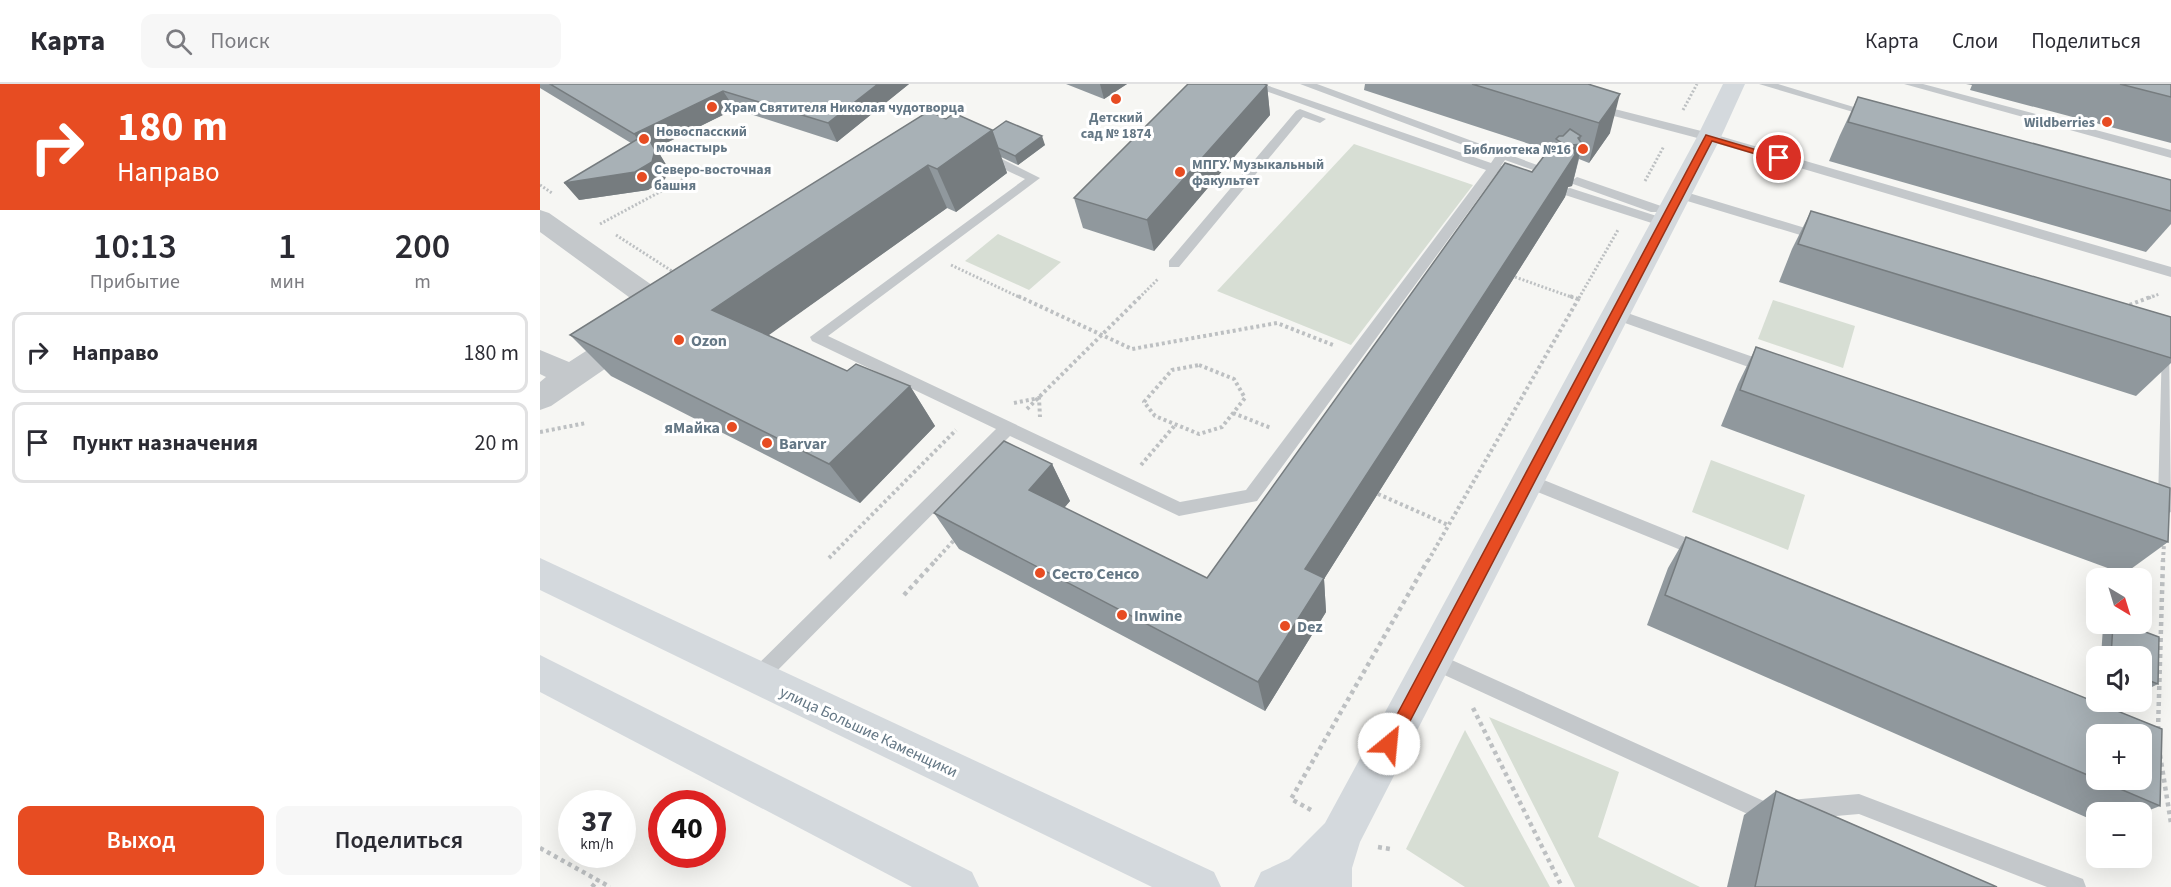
<!DOCTYPE html>
<html lang="ru">
<meta charset="utf-8">
<style>
body{margin:0;font-family:"Source Sans 3",sans-serif;background:#f7f7f7;color:#2b2b33;height:100vh;display:flex;flex-direction:column;font-size:22px;white-space:nowrap}
*{box-sizing:border-box;margin:0}
p{font-size:20px;color:#7c7c81}
.icon{flex:none;width:33px;height:33px;fill:none;stroke:currentColor;stroke-width:2;stroke-linecap:round;stroke-linejoin:round}
.map{position:relative;flex:1;overflow:hidden}
.drawer{display:flex;flex-direction:column;background:#fff;width:540px}
.drawer>*{flex:none}
.top-card{background:#e74c22;color:#fff;overflow:hidden}
.needle{width:39px;rotate:142deg}
.fabs{position:absolute;left:1546px;top:484px;display:grid;gap:12px}
.fabs a{display:grid;place-items:center;width:66px;height:66px;border-radius:12px;background:#fff;box-shadow:0 6px 24px #0002;font-size:30px}
.speed{position:absolute;left:18px;top:706px;display:flex;gap:12px;font-size:30px;font-weight:700;text-align:center}
.speed>*{display:grid;place-content:center;width:78px;height:78px;border-radius:50%;background:#fff;box-shadow:0 6px 24px #0002;line-height:1}
.speed small{font-size:15px;font-weight:400}
.speed .limit{border:9px solid #d22;background:#fff;color:#111}
.pin{position:absolute;display:grid;place-items:center;width:51px;height:51px;color:#fff;margin:-26px;border:3px solid #fff;border-radius:50%;box-shadow:0 2px 6px #0007}
.me{position:absolute;width:66px;margin:-33px;rotate:28deg;stroke-linejoin:round;filter:drop-shadow(0 0 4px #0008)}
.turn{display:flex;align-items:center;gap:21px;height:126px;padding:0 18px;font-size:27px}
.turn .icon{width:78px;height:78px;stroke-width:2.5}
.turn b{display:block;font-size:42px;line-height:51px}
.eta{display:flex;justify-content:space-evenly;align-items:center;height:102px;text-align:center}
.eta b{font-size:36px;font-weight:600;line-height:42px}
.cta{display:flex;gap:12px;margin-top:auto;padding:12px 18px}
.cta a{flex:1;height:69px;border-radius:12px;background:#e74c22;color:#fff;font-size:24px;font-weight:600;line-height:69px;text-align:center}
.cta a+a{background:#f7f7f7;color:#2b2b33}
ul{padding:0;list-style:none}
li{display:flex;align-items:center;gap:18px;height:81px;margin:0 12px 9px;padding:0 6px;border:3px solid #e1e1e2;border-radius:12px}
li div{flex:1}
li b{display:block;font-size:22px}
li em{font-style:normal}
header{display:flex;align-items:center;gap:36px;box-sizing:border-box;height:84px;padding:0 30px;background:#fff;border-bottom:2px solid #e1e1e2}
header strong{font-size:28px}
nav{display:flex;gap:33px;margin-inline-start:auto;font-size:21px}
.search{width:420px;height:54px;background:#f7f7f7;display:flex;align-items:center;gap:15px;box-sizing:border-box;padding:0 21px;border-radius:12px;color:#7c7c81;font-size:22px}
main{display:flex;flex:1;min-height:0}
.map>svg:first-child{display:block}
.green{fill:#d7ded4}
.lines{fill:none;stroke-linecap:round;stroke-linejoin:round}
.path-far2{stroke:#bdc0c2;stroke-width:3;stroke-dasharray:2 2;stroke-linecap:butt}
.path-far1{stroke:#bdc0c2;stroke-width:4;stroke-dasharray:3 3;stroke-linecap:butt}
.path{stroke:#bdc0c2;stroke-width:4.5;stroke-dasharray:4 4;stroke-linecap:butt}
.lane{fill:#c4c8cb;fill-rule:evenodd}
.street{fill:#c4c8cb;fill-rule:evenodd}
.secondary{fill:#d4d9dd;fill-rule:evenodd}
.primary{fill:#d4d9dd;fill-rule:evenodd}
.wall{fill:#90989d;fill-rule:evenodd}
.shaded-wall{fill:#767c7f}
.building{fill:#a8b1b6;stroke:#767c7f;stroke-width:1.5}
.route{fill:#e74c22;stroke:#963116;stroke-width:1.5}
.poi-dot{fill:#e74c22;stroke:#fff;stroke-width:2}
.labels{text-anchor:middle;stroke-width:6;stroke-linejoin:round;paint-order:stroke}
.far-poi-label{font-size:14px;font-weight:bold;fill:#647785;stroke:#fff;text-anchor:start}
.poi-label{font-size:16px;font-weight:bold;fill:#647785;stroke:#fff;text-anchor:start}
.street-label{font-size:16px;fill:#647785;stroke:#fff}
</style>
<header>
<strong>Карта</strong>
<div class="search"><svg class="icon" aria-label="search" viewBox="0 0 24 24"><circle cx="10" cy="10" r="6"/><path d="M15 15l6 6"/></svg>Поиск</div>
<nav><a>Карта</a><a>Слои</a><a>Поделиться</a></nav>
</header>
<main>
<section class="drawer">
<div class="top-card">
<div class="turn"><svg class="icon" aria-label="right" viewBox="0 0 24 24"><path d="M7 20v-9h11M14 6l5 5-5 5"/></svg><div><b>180 m</b>Направо</div></div>
</div>
<div class="eta">
<div><b>10:13</b><p>Прибытие</p></div>
<div><b>1</b><p>мин</p></div>
<div><b>200</b><p>m</p></div>
</div>
<ul>
<li><svg class="icon" aria-label="right" viewBox="0 0 24 24"><path d="M7 20v-9h11M14 6l5 5-5 5"/></svg><div><b>Направо</b></div><em>180 m</em></li>
<li><svg class="icon" aria-label="arrive" viewBox="0 0 24 24"><path d="M6 21V4h12l-3 4 3 4H6"/></svg><div><b>Пункт назначения</b></div><em>20 m</em></li>
</ul>
<div class="cta"><a>Выход</a><a>Поделиться</a></div>
</section>
<div class="map">
<svg width="1631" height="803" viewBox="0 0 1631 803">
<rect width="100%" height="100%" fill="#f6f6f3"/>
<g class="green">
<polygon points="814,60 933,101 811,261 677,207"/>
<polygon points="458,150 521,178 489,206 425,177"/>
<polygon points="1233,216 1315,242 1303,284 1218,255"/>
<polygon points="1171,376 1265,411 1248,466 1152,428"/>
<polygon points="949,633 1079,688 1058,753 1160,803 1035,803"/>
<polygon points="925,646 1010,803 925,803 866,765"/>
</g>
<g class="lines">
<g class="path-far2">
<polyline points="1143,26 1157,0"/>
<polyline points="1105,97 1124,62"/>
<polyline points="0,101 12,109"/>
<polyline points="60,140 157,88"/>
<polyline points="76,151 135,189"/>
<polyline points="411,181 481,214"/>
<polyline points="975,193 1034,214"/>
<polyline points="599,214 618,195"/>
<polyline points="1039,214 1078,146"/>
<polyline points="1609,214 1619,210"/>
</g>
<g class="path-far1">
<polyline points="478,212 592,265 737,239 793,261"/>
<polyline points="1030,212 1038,215"/>
<polyline points="1584,223 1613,212"/>
<polygon points="659,281 694,295 705,314 682,343 659,350 615,332 604,318 632,286"/>
<polyline points="474,319 499,314 500,333"/>
<polyline points="487,325 601,212"/>
<polyline points="693,329 731,344"/>
<polyline points="0,348 46,339"/>
<polyline points="601,381 636,340"/>
<polyline points="838,410 908,441"/>
<polyline points="289,474 416,346"/>
<polyline points="395,477 416,454"/>
<polyline points="888,477 1040,212"/>
<polyline points="1623,477 1624,459"/>
</g>
<g class="path">
<polyline points="364,511 396,476"/>
<polyline points="933,624 1022,803"/>
<polyline points="1618,646 1623,476"/>
<polyline points="1620,671 1631,739"/>
<polyline points="771,726 751,715 888,476"/>
<polyline points="838,763 850,765"/>
<polyline points="0,764 70,803"/>
<polyline points="52,803 58,796"/>
</g>
<g class="lane">
<polygon points="706,0 723,0 951,79 955,73 760,0 777,0 1019,89 1013,93 965,76 961,82 986,90 986,96 982,97 957,89 717,417 639,432 470,352 224,600 217,603 210,600 208,594 210,588 456,345 272,257 270,253 485,95 440,74 440,68 448,68 500,94 288,252 640,418 706,406 946,86"/>
<polygon points="1219,0 1238,0 1340,31 1330,33"/>
<polygon points="1364,0 1383,0 1631,66 1631,74"/>
<polygon points="1055,20 1173,50 1631,183 1631,193 1165,56 1051,26 1049,24"/>
<polygon points="760,25 786,35 780,39 763,33 639,183 629,183 629,177 756,27"/>
<polygon points="1037,93 1121,122 1122,125 1121,128 1111,128 1033,100 1031,97"/>
<polygon points="1030,104 1129,136 1131,139 1124,143 1025,111 1025,105"/>
<polygon points="1139,106 1285,150 1287,153 1280,157 1134,113 1133,110"/>
<polygon points="1076,225 1236,281 1239,285 1231,291 1071,234 1069,230"/>
<polygon points="1629,256 1631,428 1626,430 1617,427 1615,422 1618,417 1622,261"/>
<polygon points="989,390 1169,463 1172,468 1169,473 1163,475 983,402 981,397 983,392"/>
<polygon points="894,568 1226,718 1319,710 1535,792 1543,795 1546,803 1507,803 1319,730 1225,738 887,583 885,577 887,571"/>
</g>
<polygon class="street" points="0,126 9,129 139,220 143,227 139,234 11,322 0,326 0,298 6,293 0,290 0,266 29,278 108,227 0,148"/>
<polygon class="secondary" points="1183,0 1205,0 1181,53 820,758 812,784 812,803 714,803 721,788 749,775 785,739 1157,53"/>
<g class="primary">
<polygon points="0,474 674,788 681,803 612,803 0,506"/>
<polygon points="0,571 432,788 439,803 372,803 0,608"/>
</g>
</g>
<g class="wall">
<polygon points="0,0 369,0 297,58 195,25 116,64 128,84 125,95 108,106 39,116 91,59 0,4"/>
<polygon points="526,0 587,0 564,15"/>
<polygon points="825,0 1048,0 1070,49 1049,79 1039,75 1032,102 1028,103 1025,113 784,495 786,528 725,627 419,465 394,429 512,380 530,417 524,424 667,494 992,88 1008,66 824,6"/>
<polygon points="1426,0 1631,0 1631,59 1430,6 1432,1"/>
<polygon points="727,1 730,31 614,167 543,144 534,114"/>
<polygon points="1318,13 1631,96 1631,140 1606,168 1289,77 1300,51"/>
<polygon points="452,46 452,47 505,61 478,81 461,73 467,89 416,128 407,124 228,251 307,287 370,302 395,342 320,419 71,292 30,251"/>
<polygon points="1271,127 1631,233 1631,279 1596,312 1239,198 1252,165"/>
<polygon points="1216,263 1628,458 1584,490 1181,342 1198,300"/>
<path d="M1146 453 1622 645 1620 722 1602 729H1557V738L1107 541 1128 484ZM1557 651H1602V696H1557Z"/>
<polygon points="1568,540 1584,540 1618,600 1606,606 1602,605 1602,573 1561,573 1563,543"/>
<polygon points="1236,707 1457,803 1187,803 1204,731"/>
</g>
<g class="shaded-wall">
<polygon points="338,0 369,0 297,58 288,39"/>
<polygon points="560,0 587,0 564,15"/>
<polygon points="727,1 730,31 614,167 607,136"/>
<polygon points="183,7 195,25 116,64 128,84 125,95 108,106 39,116 24,99 107,69 94,50"/>
<polygon points="1080,10 1070,49 1049,79 1059,39"/>
<polygon points="452,46 467,89 416,128 397,85"/>
<polygon points="502,52 505,61 478,81 475,72"/>
<polygon points="1041,52 1039,60 1042,60 1032,102 1028,103 1025,113 784,495 786,528 725,627 718,598 765,485 1033,61"/>
<polygon points="388,81 407,124 205,268 172,226"/>
<polygon points="370,302 395,342 320,419 289,380"/>
<polygon points="512,380 530,417 508,443 489,406"/>
</g>
<g class="building">
<polygon points="10,0 338,0 288,39 183,7 94,50"/>
<polygon points="648,0 724,0 727,1 607,136 534,114"/>
<polygon points="932,0 1048,0 1080,10 1059,39"/>
<polygon points="1580,0 1631,0 1631,13"/>
<polygon points="1318,13 1631,96 1631,127 1308,38"/>
<polygon points="389,27 406,35 414,29 452,46 397,85 388,81 172,226 307,287 316,280 370,302 289,380 30,251"/>
<polygon points="466,37 502,52 475,72 458,64 452,47"/>
<polygon points="1030,45 1041,52 1038,54 1042,60 1033,61 1035,71 765,485 784,494 718,598 394,429 464,357 512,380 489,406 667,494 965,79 992,88 1010,64 1015,64 1022,59 1016,55 1019,52 1023,52"/>
<polygon points="106,50 115,66 112,78 95,88 24,99"/>
<polygon points="1271,127 1631,233 1631,274 1258,160"/>
<polygon points="1216,263 1630,404 1628,458 1200,306"/>
<polygon points="1146,453 1622,645 1620,722 1559,696 1602,696 1602,651 1557,651 1557,695 1125,511"/>
<polygon points="1573,540 1584,540 1619,553 1618,600 1602,594 1602,573 1571,573"/>
<polygon points="1236,707 1457,803 1215,803"/>
</g>
<polygon class="route" points="1166,51 1244,74 1239,77 1172,57 855,666 849,668 844,666 841,660 844,655"/>
<g class="poi-dot">
<circle cx="576" cy="15" r="6"/>
<circle cx="172" cy="23" r="6"/>
<circle cx="1567" cy="38" r="6"/>
<circle cx="104" cy="55" r="6"/>
<circle cx="1043" cy="65" r="6"/>
<circle cx="640" cy="88" r="6"/>
<circle cx="102" cy="93" r="6"/>
<circle cx="139" cy="256" r="6"/>
<circle cx="192" cy="343" r="6"/>
<circle cx="227" cy="359" r="6"/>
<circle cx="500" cy="489" r="6"/>
<circle cx="582" cy="531" r="6"/>
<circle cx="745" cy="542" r="6"/>
</g>
<g class="labels">
<g class="far-poi-label">
<text x="184" y="28">Храм Святителя Николая чудотворца</text>
<text x="576" y="38" text-anchor="middle">Детский<tspan x="576" dy="16">сад № 1874</tspan></text>
<text x="1555" y="43" text-anchor="end">Wildberries</text>
<text x="116" y="52">Новоспасский<tspan x="116" dy="16">монастырь</tspan></text>
<text x="1031" y="70" text-anchor="end">Библиотека №16</text>
<text x="652" y="85">МПГУ. Музыкальный<tspan x="652" dy="16">факультет</tspan></text>
<text x="114" y="90">Северо-восточная<tspan x="114" dy="16">башня</tspan></text>
</g>
<g class="poi-label">
<text x="151" y="262">Ozon</text>
<text x="180" y="349" text-anchor="end">яМайка</text>
<text x="239" y="365">Barvar</text>
<text x="512" y="495">Сесто Сенсо</text>
<text x="594" y="537">Inwine</text>
<text x="757" y="548">Dez</text>
</g>
<g class="street-label">
<text transform="translate(329 647) rotate(25)" y="6">улица Большие Каменщики</text>
</g>
</g>
</svg>
<div class="fabs">
<a><svg class="needle" viewBox="-14 -14 28 28"><path d="M0-13l5 13h-10z" fill="#e53935"/><path d="M0 13l5-13h-10z" fill="#7c7c81"/></svg></a>
<a><svg class="icon" aria-label="sound" viewBox="0 0 24 24"><path d="M4 9h4l5-4v14l-5-4H4zM17 9q2 3 0 6"/></svg></a>
<a>+</a>
<a>−</a>
</div>
<div class="speed"><div>37<small>km/h</small></div><div class="limit">40</div></div>
<div class="pin" style="left:1239px;top:74px;background:#d93025"><svg class="icon" aria-label="arrive" viewBox="0 0 24 24"><path d="M6 21V4h12l-3 4 3 4H6"/></svg></div>
<svg class="me" style="left:849px;top:660px" viewBox="-20 -20 40 40"><circle r="19" fill="#fff"/><path d="M0-13L10 11 0 6-10 11z" fill="#e74c22"/></svg>
</div>
</main>
